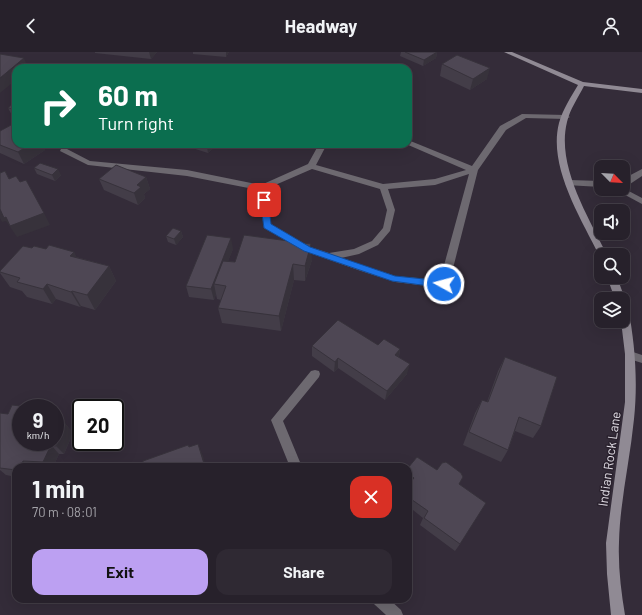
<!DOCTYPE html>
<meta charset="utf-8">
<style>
body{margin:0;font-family:Barlow,sans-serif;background:#2f2933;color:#f1f3f6;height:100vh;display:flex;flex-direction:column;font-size:15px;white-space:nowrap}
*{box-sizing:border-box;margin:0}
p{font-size:13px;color:#a4a3a9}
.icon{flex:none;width:22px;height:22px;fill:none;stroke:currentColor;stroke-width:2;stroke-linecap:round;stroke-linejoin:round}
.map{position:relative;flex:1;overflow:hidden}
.side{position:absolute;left:12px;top:411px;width:400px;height:140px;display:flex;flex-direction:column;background:#27212b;border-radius:12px;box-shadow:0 4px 16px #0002,0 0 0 1px #433e47}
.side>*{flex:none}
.banner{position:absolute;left:12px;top:12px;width:400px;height:84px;border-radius:12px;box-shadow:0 4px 16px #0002,0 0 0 1px #433e47;background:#0b6e4f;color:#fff;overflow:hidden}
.needle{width:26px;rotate:114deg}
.fabs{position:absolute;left:594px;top:108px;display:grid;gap:8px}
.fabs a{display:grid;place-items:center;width:36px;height:36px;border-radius:8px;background:#27212b;box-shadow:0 4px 16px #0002,0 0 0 1px #433e47;font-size:20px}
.speed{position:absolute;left:12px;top:347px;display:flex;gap:8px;font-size:20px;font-weight:700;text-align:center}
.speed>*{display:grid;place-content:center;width:52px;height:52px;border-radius:50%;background:#27212b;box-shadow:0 4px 16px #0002,0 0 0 1px #433e47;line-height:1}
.speed small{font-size:10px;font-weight:400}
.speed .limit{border:2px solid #111;border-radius:6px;background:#fff;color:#111}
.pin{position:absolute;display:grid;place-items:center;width:34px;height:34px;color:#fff;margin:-17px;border-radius:8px;box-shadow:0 2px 6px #0006}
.me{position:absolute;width:44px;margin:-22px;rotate:277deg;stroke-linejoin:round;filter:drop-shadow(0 0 3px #0008)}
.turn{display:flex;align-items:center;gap:14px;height:84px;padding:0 20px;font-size:18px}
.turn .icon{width:52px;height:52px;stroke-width:2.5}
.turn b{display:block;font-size:28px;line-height:34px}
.round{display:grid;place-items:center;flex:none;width:42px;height:42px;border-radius:12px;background:#2f2933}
.overview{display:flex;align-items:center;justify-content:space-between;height:68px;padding:0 20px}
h1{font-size:24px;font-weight:700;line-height:30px}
.action{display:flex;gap:8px;margin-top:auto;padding:8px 20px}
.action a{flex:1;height:46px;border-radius:12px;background:#bca0f2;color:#111;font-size:16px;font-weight:700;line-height:46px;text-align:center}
.action a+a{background:#2f2933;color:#f1f3f6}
header{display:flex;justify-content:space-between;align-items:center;height:52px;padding:0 20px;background:#27212b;font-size:18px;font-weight:700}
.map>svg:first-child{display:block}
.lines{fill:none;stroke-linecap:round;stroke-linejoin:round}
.lane{fill:#6d6970;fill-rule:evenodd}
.street{fill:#6d6970;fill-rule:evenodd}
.secondary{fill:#908a94;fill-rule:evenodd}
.wall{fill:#433d48}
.shaded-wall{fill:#37323b}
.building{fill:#4e4754;stroke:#37323b}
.route{fill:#1a73e8;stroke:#114b97}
.labels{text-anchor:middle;stroke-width:3;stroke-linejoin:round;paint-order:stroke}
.street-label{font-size:13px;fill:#e2dee6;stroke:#2a222e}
</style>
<header><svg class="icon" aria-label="back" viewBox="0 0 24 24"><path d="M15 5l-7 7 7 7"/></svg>Headway<svg class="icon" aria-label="person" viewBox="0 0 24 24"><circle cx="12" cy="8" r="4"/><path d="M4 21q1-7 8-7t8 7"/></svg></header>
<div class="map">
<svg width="642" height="563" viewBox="0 0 642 563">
<rect width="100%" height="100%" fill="#342c39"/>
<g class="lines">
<g class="lane">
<path d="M522 62 566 63 570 65 566 67 526 66 506 78 478 118 449 232 444 236 395 230 361 219 304 199 264 176 258 138 187 124 88 113 60 99 61 97H67L90 109 187 118 261 133 308 112 319 92H327L316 113 383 132 435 127 466 118 406 92H408V88L472 114 500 74ZM312 117 380 137 387 158 383 176 372 189 354 197 329 201 310 195 271 172 266 137ZM469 122 440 228 395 224 341 206 359 202 378 193 390 179 395 158 388 137 435 133Z"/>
<polygon points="642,117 642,124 630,132 623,133 623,127"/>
<polygon points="569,128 601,129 601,135 566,133 565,131"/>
<polygon points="623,136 642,146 642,152 614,137"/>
<polygon points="630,299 642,303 642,311 626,306 625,303 626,300"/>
</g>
<g class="street">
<polygon points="315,318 319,319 320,322 319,325 283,369 302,415 290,415 271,368 311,319"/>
<polygon points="372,547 389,547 401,558 403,563 386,563 374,552"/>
</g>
<g class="secondary">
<path d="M504 0H512L583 30 642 37V41L584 34C578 46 570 57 567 70 556 114 589 166 607 203H601V206L599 203C580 165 548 114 559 71 563 57 571 45 578 33Z"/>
<polygon points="607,225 617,225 625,247 623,250 623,247 615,247"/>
<path d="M623 251 626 252 628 255C635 292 638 329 634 367 630 408 620 449 619 490 618 515 621 539 625 563H611L607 522 606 491 625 350V302L621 269H623Z"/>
</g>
</g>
<g class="wall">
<polygon points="95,0 157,0 151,7 95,1"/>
<polygon points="193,0 229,0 226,5 193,2"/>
<polygon points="401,0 437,0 436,6 423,14 400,4"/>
<polygon points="442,12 487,27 470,38 440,24"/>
<polygon points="16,49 16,68 14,67 8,56"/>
<polygon points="0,79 16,92 43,92 45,98 24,112 0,101"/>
<polygon points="188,92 217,92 217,93 208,101 189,95"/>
<polygon points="34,116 61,123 55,129 37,122"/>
<polygon points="146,125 150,137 144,142 145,146 138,153 104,138 99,127"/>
<polygon points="181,179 183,185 176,193 168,190 166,184"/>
<polygon points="32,196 46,197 74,200 76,205 109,214 116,229 95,258 81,254 80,255 56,247 52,252 27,245 22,239 10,235 0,221 0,219"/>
<polygon points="233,197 228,209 235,210 312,208 305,229 294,228 281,279 222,271 218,256 221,248 217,247 216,242 214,248 189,245 186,234"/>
<polygon points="378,293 400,297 399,305 407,322 385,348 338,316 334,320 312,304 312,294"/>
<polygon points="505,305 541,374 533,386 515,379 508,398 501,410 463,393 475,361 482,348 487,350 498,319"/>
<polygon points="0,361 21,390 62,368 73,381 64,402 59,402 53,415 16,415 16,425 6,423 0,418"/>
<polygon points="408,416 459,432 460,492 455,499 420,473 423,466 408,454 408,433 409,432 408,432"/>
</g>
<g class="shaded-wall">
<polygon points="149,0 157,0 151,7"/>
<polygon points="226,0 229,0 226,5"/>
<polygon points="437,0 436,6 423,14 424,8"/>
<polygon points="24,6 28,16 16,16 16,28 0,41 0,26"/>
<polygon points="490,16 487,27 470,38 473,27"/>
<polygon points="31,92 43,92 45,98 24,112 18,100"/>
<polygon points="210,92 217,92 217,93 208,101 207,95"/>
<polygon points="58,117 61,123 55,129 52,123"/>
<polygon points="146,125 150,137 144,142 145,146 138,153 134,141 137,133"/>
<polygon points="0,157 44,161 50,173 17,185 6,169 2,170 0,166"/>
<polygon points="181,179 183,185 176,193 174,187"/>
<polygon points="231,186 233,197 219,233 214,232 216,242 214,248 211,237"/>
<polygon points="311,192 312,208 305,229 305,214"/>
<polygon points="74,200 82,215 70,204"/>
<polygon points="293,212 294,228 281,279 279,264"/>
<polygon points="109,214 116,229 95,258 87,243"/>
<polygon points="47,232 56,247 52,252 43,237"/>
<polygon points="72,239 81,254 80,255 71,240"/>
<polygon points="400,297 398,308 395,303"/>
<polygon points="338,306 338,316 334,320 335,310"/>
<polygon points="410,312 407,322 385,348 387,339"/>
<polygon points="62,368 73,381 64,402 56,394 61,371"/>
<polygon points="198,392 203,404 206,415 205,415"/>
<polygon points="51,393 59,402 53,415 49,415 43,410"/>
<polygon points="23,409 29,415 20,415"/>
</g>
<g class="building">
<polygon points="405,0 437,0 424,8"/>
<polygon points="0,2 24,6 0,26"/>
<polygon points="457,3 490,16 473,27 442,12"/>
<polygon points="16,49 16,57 8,56"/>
<polygon points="11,73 16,75 16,92 31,92 18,100 0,93 0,79"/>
<polygon points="197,92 210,92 207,95"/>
<polygon points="40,111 58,117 52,123 34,116"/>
<polygon points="116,113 146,125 137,133 141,135 134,141 99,127"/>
<polygon points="5,119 9,127 16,124 20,130 26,128 44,161 10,174 6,165 4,166 0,157 0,121"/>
<polygon points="173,176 181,179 174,187 166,184"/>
<polygon points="207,183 231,186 211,237 186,234"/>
<polygon points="244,183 311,192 305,214 293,212 279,264 218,256 226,234 214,232 223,209 235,210"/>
<polygon points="49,193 74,200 70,204 109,214 87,243 72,239 71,240 47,232 43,237 17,230 20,226 0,220 0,219 23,194 32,196 34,194 46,197"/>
<polygon points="338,268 378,293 384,287 400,297 395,303 410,312 387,339 338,306 335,310 312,294"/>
<polygon points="505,305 557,325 541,374 519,365 508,398 469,380 482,348 488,350"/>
<polygon points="12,353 37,356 21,356 21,390 55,390 55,367 62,368 61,371 66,372 56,394 51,393 43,410 23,409 20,415 16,415 16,418 0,416 0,361 8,362"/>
<polygon points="198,392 205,415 142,415 143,409 188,393 189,395"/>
<polygon points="417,405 437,418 442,411 446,410 461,421 463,425 459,432 486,451 460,492 424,466 428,459 408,445 408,433 414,426 408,421 408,416"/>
</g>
<polygon class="route" points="264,146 268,148 271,172 310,195 395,224 444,229 448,232 444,236 392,229 304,199 264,176 260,148"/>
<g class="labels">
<g class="street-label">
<text transform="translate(609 407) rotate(-82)" y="5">Indian Rock Lane</text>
</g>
</g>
</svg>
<div class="fabs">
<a><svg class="needle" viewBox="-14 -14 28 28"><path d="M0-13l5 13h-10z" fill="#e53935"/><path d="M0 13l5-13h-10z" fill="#a4a3a9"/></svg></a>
<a><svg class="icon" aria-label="sound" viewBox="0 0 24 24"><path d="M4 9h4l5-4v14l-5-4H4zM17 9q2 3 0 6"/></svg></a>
<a><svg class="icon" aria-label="search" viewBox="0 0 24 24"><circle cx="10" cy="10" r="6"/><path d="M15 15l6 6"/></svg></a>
<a><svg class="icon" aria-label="layers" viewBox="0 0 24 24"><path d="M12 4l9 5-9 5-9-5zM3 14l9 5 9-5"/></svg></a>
</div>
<div class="speed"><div>9<small>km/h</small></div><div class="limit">20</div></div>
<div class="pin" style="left:264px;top:148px;background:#d93025"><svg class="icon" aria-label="arrive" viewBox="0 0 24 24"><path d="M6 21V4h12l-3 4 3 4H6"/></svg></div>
<svg class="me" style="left:444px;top:232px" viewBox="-20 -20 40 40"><circle r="17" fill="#1a73e8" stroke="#fff" stroke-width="3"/><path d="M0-11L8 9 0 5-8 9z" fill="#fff"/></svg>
<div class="banner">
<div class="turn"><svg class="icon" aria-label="right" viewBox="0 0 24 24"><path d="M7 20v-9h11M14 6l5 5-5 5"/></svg><div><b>60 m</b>Turn right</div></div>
</div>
<section class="side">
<div class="overview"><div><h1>1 min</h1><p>70 m · 08:01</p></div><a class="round" style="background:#d93025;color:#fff"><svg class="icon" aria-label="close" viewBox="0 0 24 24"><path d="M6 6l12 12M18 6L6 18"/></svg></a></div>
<div class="action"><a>Exit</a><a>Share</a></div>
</section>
</div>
